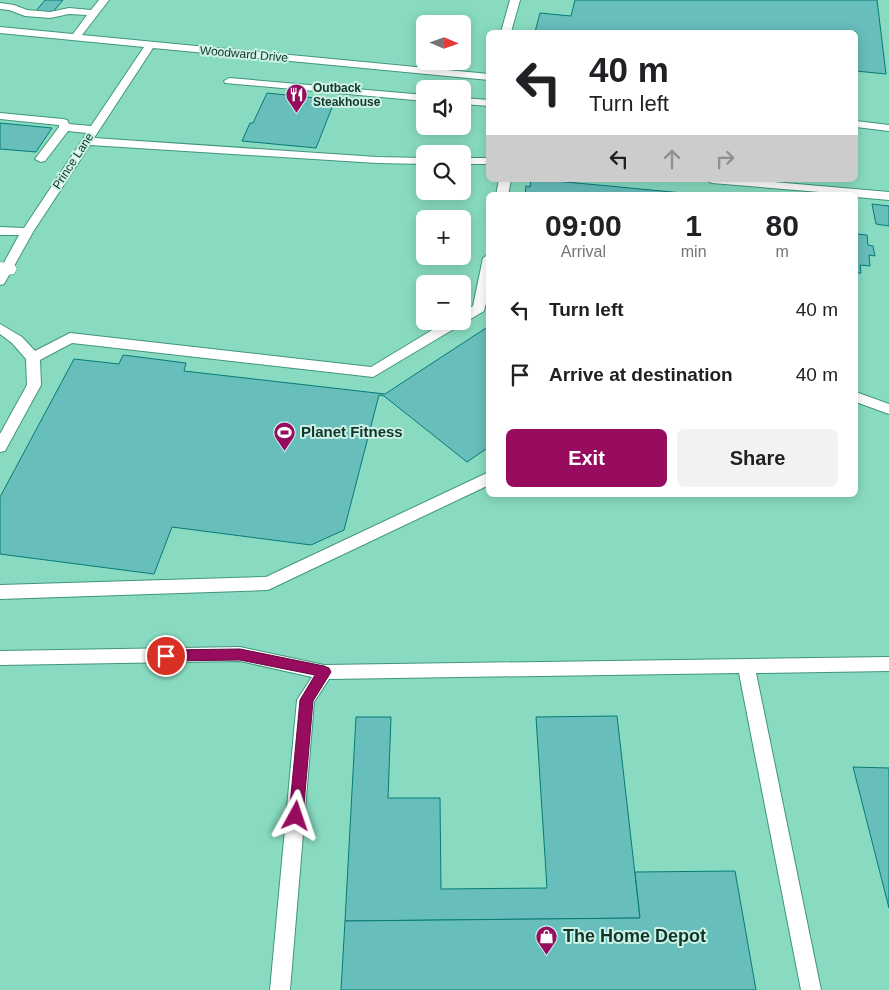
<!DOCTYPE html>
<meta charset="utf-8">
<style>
body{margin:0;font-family:Helvetica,sans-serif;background:#f2f2f2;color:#202124;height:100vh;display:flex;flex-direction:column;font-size:19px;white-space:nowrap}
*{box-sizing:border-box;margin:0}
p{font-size:16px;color:#757577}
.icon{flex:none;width:28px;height:28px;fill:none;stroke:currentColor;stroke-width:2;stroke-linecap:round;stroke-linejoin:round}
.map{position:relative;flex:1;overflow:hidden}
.drawer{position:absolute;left:486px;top:192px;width:372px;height:305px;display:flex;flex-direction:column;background:#fff;border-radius:8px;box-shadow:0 2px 12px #0003}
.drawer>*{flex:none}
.guide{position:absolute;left:486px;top:30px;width:372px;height:152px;border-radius:8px;box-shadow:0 2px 12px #0003;background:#fff;color:#202124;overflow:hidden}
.needle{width:32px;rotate:92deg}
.fabs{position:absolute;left:416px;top:15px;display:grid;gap:10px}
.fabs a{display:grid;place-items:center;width:55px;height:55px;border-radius:8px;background:#fff;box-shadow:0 2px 12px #0003;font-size:25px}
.pin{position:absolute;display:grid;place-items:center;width:42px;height:42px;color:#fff;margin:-21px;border:2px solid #fff;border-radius:50%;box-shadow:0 1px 5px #0007}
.me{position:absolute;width:55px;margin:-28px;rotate:5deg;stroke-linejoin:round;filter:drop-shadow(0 0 4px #0008)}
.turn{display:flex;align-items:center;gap:18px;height:105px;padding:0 20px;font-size:22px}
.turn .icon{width:65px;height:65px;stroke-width:2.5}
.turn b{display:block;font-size:35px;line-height:42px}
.lanes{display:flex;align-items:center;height:48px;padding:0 20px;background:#0003;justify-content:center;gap:25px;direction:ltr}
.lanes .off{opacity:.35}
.eta{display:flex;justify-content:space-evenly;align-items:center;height:85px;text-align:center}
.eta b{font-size:30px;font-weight:700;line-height:35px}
.primary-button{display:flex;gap:10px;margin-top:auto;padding:10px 20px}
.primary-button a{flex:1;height:58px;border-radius:8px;background:#980c60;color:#fff;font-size:20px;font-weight:700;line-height:58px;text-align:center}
.primary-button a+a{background:#f2f2f2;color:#202124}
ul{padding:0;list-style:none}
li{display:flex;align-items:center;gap:15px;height:65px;padding:0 20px}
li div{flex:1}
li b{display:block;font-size:19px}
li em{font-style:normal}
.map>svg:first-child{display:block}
.building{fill:#67bebb;stroke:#067b78}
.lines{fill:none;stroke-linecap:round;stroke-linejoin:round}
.service-casing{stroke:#41957d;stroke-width:2}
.minor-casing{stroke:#41957d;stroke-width:1}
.service{fill:#fff;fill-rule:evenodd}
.minor{fill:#fff;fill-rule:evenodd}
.route{fill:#980c60;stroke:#63083e}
.labels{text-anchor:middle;stroke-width:4;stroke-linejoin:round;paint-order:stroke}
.far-street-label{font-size:12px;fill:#12352b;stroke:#cbf2e5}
.far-poi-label{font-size:12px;font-weight:bold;fill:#12352b;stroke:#cbf2e5;text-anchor:start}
.poi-label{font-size:15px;font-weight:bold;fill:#12352b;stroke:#cbf2e5;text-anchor:start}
.near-poi-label{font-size:18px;font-weight:bold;fill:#12352b;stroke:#cbf2e5;text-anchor:start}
</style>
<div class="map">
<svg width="889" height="990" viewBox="0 0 889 990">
<rect width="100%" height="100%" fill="#88dbc1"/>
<g class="building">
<polygon points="45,0 63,0 52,13 35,12"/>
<polygon points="575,0 877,0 886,74 856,71 856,32 535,32 540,13 571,16"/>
<polygon points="267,93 335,100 316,148 242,141 250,123 253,123"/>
<polygon points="0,123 52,128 36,152 0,149"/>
<polygon points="531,180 545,180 704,195 521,195 525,195 526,186 530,187"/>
<polygon points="872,204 889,206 889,226 876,224"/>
<polygon points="856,232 857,234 867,235 868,245 873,246 875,256 869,255 870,266 860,265 861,273 856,273"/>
<polygon points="489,326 489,447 467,462 384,396 379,395 344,530 311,545 172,527 154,574 0,554 0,497 74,359 119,364 123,355 186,363 184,371 385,394"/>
<polygon points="617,716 640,918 345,921 356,717 391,717 388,798 440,798 441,889 547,888 536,717"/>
<polygon points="853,767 889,768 889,908"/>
<polygon points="735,871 756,990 341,990 345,921 640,918 635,872"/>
</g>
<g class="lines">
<defs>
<g id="service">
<polygon points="99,0 109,0 82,35 489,74 489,80 153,48 94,138 377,157 425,158 425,164 377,163 90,145 33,232 4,284 0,285 0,270 19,235 0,235 0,227 24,228 87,133 68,131 45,161 41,162 35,159 59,127 59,125 0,119 0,113 63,119 67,120 69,124 91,126 144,47 0,33 0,27 73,34 87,15 69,14 50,18 25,16 9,10 0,9 0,3 14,5 27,10 50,12 69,8 91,10"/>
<polygon points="510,0 520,0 511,32 501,32"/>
<polygon points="229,78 425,95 425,101 225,83 224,81"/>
<polygon points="462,98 489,100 489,106 462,104"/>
<polygon points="856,121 889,125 889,131 856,127"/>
<rect x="462" y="158" width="27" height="6"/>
<polygon points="499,180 511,180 508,195 496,195"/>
<polygon points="706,180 750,180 889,192 889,200 856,197 856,195 712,183"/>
<polygon points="489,254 489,291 484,311 373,377 72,343 40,360 41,385 5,451 0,452 0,434 27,385 26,359 12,343 0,334 0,324 22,337 35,351 70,333 371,367 447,321 462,321 462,312 473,306 483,258"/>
<polygon points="856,392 889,404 889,414 856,402"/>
<polygon points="489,472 489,485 268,590 0,599 0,585 266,577"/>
<polygon points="240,647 324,665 889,657 889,671 756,673 821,990 801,990 739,673 329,679 314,702 290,990 270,990 297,700 312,677 240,661 0,665 0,651"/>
</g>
<polygon id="minor" points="0,262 14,264 17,269 14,274 0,276"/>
</defs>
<use href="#service" class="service-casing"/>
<use href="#minor" class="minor-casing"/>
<use href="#service" class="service"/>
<use href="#minor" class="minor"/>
</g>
<polygon class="route" points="240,649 324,666 329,668 331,672 313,701 303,816 301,821 296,823 291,821 289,816 300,700 315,675 240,660 166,661 162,659 160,656 162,652 166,650"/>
<defs>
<symbol id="restaurant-pin" viewBox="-11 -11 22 30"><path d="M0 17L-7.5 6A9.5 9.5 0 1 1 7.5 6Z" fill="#980c60" stroke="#cbf2e5"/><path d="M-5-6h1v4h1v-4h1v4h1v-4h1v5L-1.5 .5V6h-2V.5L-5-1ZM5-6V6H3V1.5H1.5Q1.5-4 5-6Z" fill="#fff"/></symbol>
<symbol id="stadium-pin" viewBox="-11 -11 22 30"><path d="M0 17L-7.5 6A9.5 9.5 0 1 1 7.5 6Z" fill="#980c60" stroke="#cbf2e5"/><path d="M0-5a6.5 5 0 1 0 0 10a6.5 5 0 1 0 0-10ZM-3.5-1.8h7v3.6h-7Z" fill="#fff"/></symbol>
<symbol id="shop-pin" viewBox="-11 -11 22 30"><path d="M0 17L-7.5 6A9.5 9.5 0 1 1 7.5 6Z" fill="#980c60" stroke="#cbf2e5"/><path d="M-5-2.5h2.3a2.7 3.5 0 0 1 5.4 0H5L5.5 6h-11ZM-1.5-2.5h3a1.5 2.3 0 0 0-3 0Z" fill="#fff"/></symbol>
</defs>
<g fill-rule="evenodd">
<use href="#restaurant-pin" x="284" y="82" width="25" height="34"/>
<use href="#stadium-pin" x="272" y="420" width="25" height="34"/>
<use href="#shop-pin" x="534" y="924" width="25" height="34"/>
</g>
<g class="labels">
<g class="far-street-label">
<text transform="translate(244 54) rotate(5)" y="4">Woodward Drive</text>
<text transform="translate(73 161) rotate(-57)" y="4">Prince Lane</text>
</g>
<g class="far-poi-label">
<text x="313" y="92">Outback<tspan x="313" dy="14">Steakhouse</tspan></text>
</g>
<g class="poi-label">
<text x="301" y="437">Planet Fitness</text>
</g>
<g class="near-poi-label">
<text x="563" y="942">The Home Depot</text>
</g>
</g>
</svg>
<div class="fabs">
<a><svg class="needle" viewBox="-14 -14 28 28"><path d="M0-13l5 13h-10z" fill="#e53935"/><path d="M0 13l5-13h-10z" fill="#757577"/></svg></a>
<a><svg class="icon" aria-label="sound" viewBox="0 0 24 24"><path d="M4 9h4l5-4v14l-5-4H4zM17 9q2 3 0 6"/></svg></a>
<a><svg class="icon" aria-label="search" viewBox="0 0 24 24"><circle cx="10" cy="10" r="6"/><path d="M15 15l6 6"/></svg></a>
<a>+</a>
<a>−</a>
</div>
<div class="pin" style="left:166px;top:656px;background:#d93025"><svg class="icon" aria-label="arrive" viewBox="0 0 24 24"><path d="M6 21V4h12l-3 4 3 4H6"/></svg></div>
<svg class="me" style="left:296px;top:816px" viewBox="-20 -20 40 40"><path d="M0-17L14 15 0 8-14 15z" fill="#980c60" stroke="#fff" stroke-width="4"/></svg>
<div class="guide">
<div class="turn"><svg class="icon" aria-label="left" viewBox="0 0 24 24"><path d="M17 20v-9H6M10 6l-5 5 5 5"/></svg><div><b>40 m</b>Turn left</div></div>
<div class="lanes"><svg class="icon" aria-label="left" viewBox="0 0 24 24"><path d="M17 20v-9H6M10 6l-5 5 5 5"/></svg><svg class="icon off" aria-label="ahead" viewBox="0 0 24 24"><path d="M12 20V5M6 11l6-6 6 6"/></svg><svg class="icon off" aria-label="right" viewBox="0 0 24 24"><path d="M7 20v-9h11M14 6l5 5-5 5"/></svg></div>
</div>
<section class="drawer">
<div class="eta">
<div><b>09:00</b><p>Arrival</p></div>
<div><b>1</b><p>min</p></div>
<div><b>80</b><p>m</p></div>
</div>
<ul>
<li><svg class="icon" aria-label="left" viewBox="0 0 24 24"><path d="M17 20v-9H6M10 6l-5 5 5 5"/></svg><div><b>Turn left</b></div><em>40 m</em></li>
<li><svg class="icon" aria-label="arrive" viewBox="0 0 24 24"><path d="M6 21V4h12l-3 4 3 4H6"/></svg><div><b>Arrive at destination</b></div><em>40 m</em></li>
</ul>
<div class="primary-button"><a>Exit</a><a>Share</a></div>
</section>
</div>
